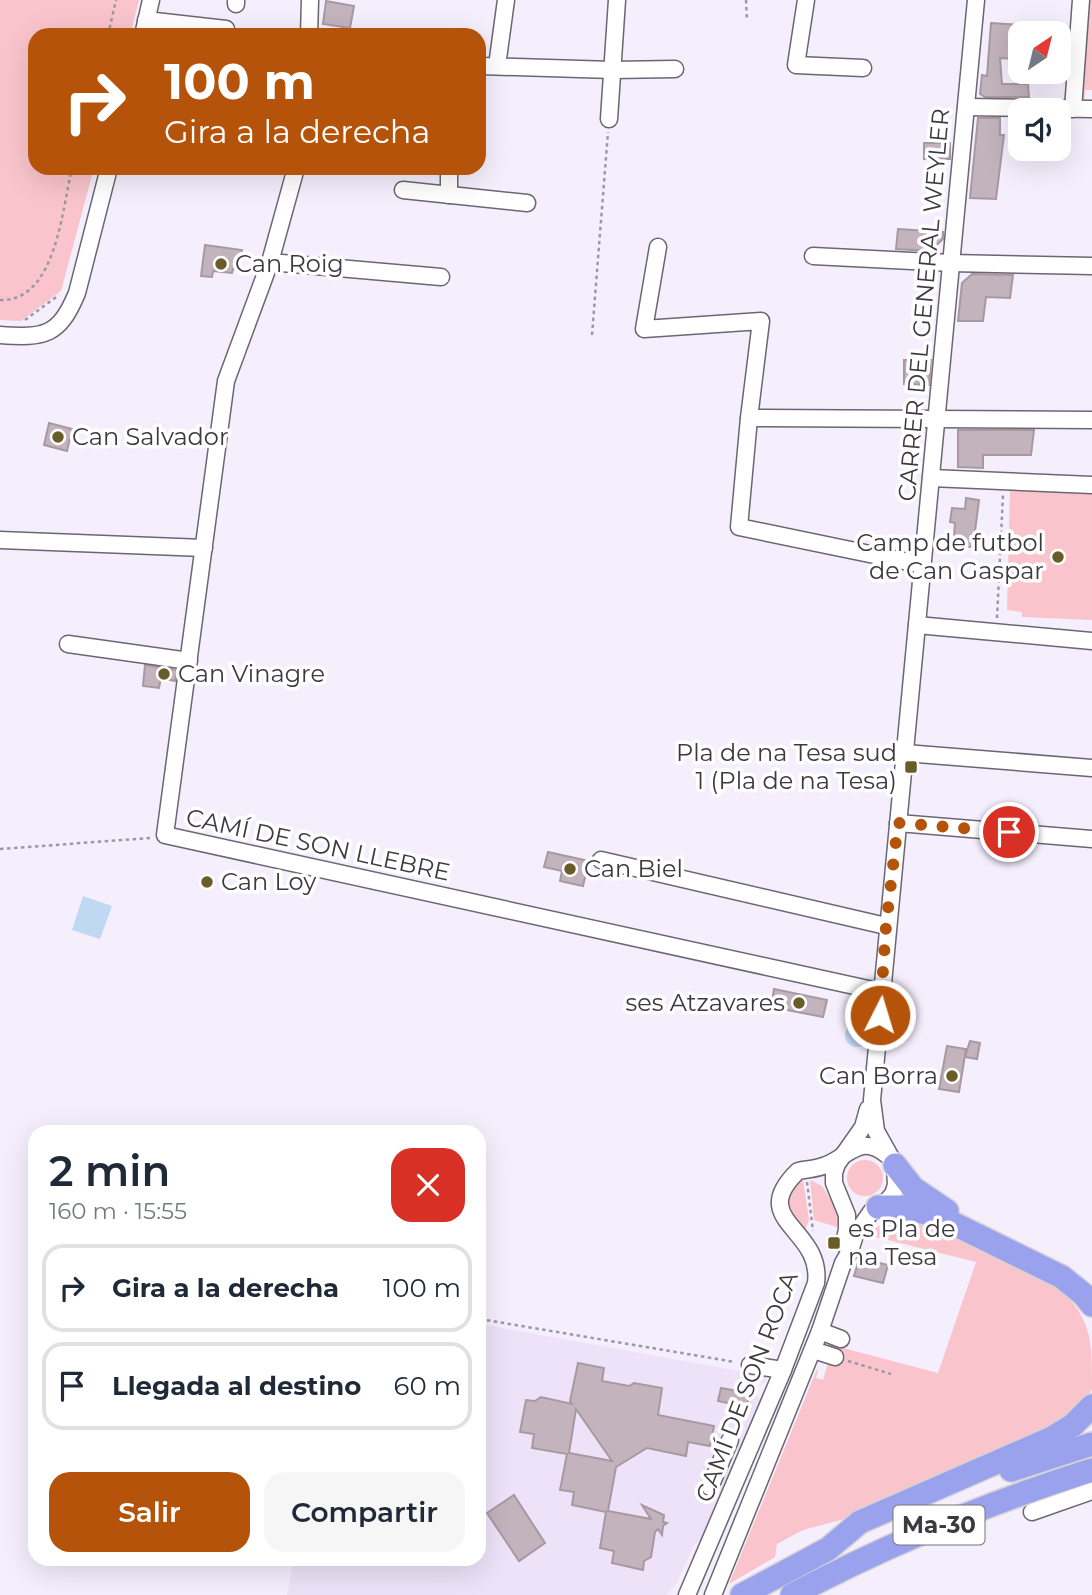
<!DOCTYPE html>
<html lang="es">
<meta charset="utf-8">
<style>
body{margin:0;font-family:Montserrat,sans-serif;background:#f6f6f7;color:#1f2937;height:100vh;display:flex;flex-direction:column;font-size:26px;white-space:nowrap}
*{box-sizing:border-box;margin:0}
p{font-size:23px;color:#747a83}
.icon{flex:none;width:38px;height:38px;fill:none;stroke:currentColor;stroke-width:2;stroke-linecap:round;stroke-linejoin:round}
.map{position:relative;flex:1;overflow:hidden}
.sheet{position:absolute;left:28px;top:1125px;width:458px;height:441px;display:flex;flex-direction:column;background:#fff;border-radius:21px;box-shadow:0 7px 28px #0002}
.sheet>*{flex:none}
.guide{position:absolute;left:28px;top:28px;width:458px;height:147px;border-radius:21px;box-shadow:0 7px 28px #0002;background:#b45309;color:#fff;overflow:hidden}
.needle{width:46px;rotate:35deg}
.tools{position:absolute;left:1008px;top:21px;display:grid;gap:14px}
.tools a{display:grid;place-items:center;width:63px;height:63px;border-radius:14px;background:#fff;box-shadow:0 7px 28px #0002;font-size:35px}
.pin{position:absolute;display:grid;place-items:center;width:60px;height:60px;color:#fff;margin:-30px;border:4px solid #fff;border-radius:50%;box-shadow:0 2px 7px #0007}
.me{position:absolute;width:77px;margin:-38px;rotate:5deg;stroke-linejoin:round;filter:drop-shadow(0 0 5px #0008)}
.turn{display:flex;align-items:center;gap:24px;height:147px;padding:0 21px;font-size:32px}
.turn .icon{width:91px;height:91px;stroke-width:2.5}
.turn b{display:block;font-size:49px;line-height:60px}
.round{display:grid;place-items:center;flex:none;width:74px;height:74px;border-radius:21px;background:#f6f6f7}
.summary{display:flex;align-items:center;justify-content:space-between;height:119px;padding:0 21px}
h1{font-size:42px;font-weight:600;line-height:52px}
.action{display:flex;gap:14px;margin-top:auto;padding:14px 21px}
.action a{flex:1;height:80px;border-radius:21px;background:#b45309;color:#fff;font-size:28px;font-weight:600;line-height:80px;text-align:center}
.action a+a{background:#f6f6f7;color:#1f2937}
ul{padding:0;list-style:none}
li{display:flex;align-items:center;gap:21px;height:88px;margin:0 14px 10px;padding:0 7px;border:4px solid #e0e1e3;border-radius:21px}
li div{flex:1}
li b{display:block;font-size:26px}
li em{font-style:normal}
.map>svg:first-child{display:block}
.built{fill:#ede2f8}
.green{fill:#fac4cc}
.water{fill:#c0d9f3}
.building{fill:#c2b3bd;stroke:#a799a2;stroke-width:2;fill-rule:evenodd}
.lines{fill:none;stroke-linecap:round;stroke-linejoin:round}
.minor-casing{stroke:#6c6572;stroke-width:19}
.highway-casing{stroke:#d4d3d5;stroke-width:26}
.path{stroke:#9d98a3;stroke-width:2.5;stroke-dasharray:3.5 3.5;stroke-linecap:butt}
.minor{stroke:#fff;stroke-width:16}
.highway{stroke:#9aa1ed;stroke-width:23}
.route{stroke:#b45309;stroke-width:12;stroke-dasharray:0 21.6}
.poi-dot{fill:#685c29;stroke:#fff;stroke-width:2.5}
.labels{text-anchor:middle;stroke-width:7;stroke-linejoin:round;paint-order:stroke}
.shield{fill:#fff;stroke:#767479;stroke-width:2}
.shield-label{font-size:23px;font-weight:bold;fill:#3c393f}
.poi-label{font-size:24px;fill:#3c393f;stroke:#fff;text-anchor:start}
.street-label{font-size:24px;fill:#3c393f;stroke:#fff}
</style>
<div class="map">
<svg width="1092" height="1595" viewBox="0 0 1092 1595">
<rect width="100%" height="100%" fill="#f5eefd"/>
<polygon class="built" points="480,1324 767,1376 765,1383 757,1382 755,1395 760,1399 738,1451 734,1452 730,1463 732,1466 700,1541 694,1545 676,1585 666,1595 287,1595 294,1559 480,1559"/>
<g class="green">
<polygon points="0,0 139,0 130,35 35,35 35,168 94,168 61,291 21,321 0,320"/>
<polygon points="1078,0 1092,0 1092,90 1085,90 1084,109 1069,109"/>
<polygon points="1010,488 1092,492 1092,620 1022,617 1022,612 1007,610"/>
<circle cx="865" cy="1178" r="18"/>
<polygon points="803,1180 809,1220 805,1230 790,1217 786,1197 798,1181"/>
<polygon points="810,1180 822,1186 836,1208 840,1215 840,1228 814,1220"/>
<path d="M916 1218 1057 1286C1092 1319 1092 1339 1092 1389L1088 1397 1066 1421 848 1518 803 1530 777 1544 775 1557 729 1584 817 1369H818L816 1378 823 1380 832 1349 828 1344 938 1373 976 1262 868 1235C880 1221 896 1219 914 1224Z"/>
</g>
<g class="water">
<polygon points="83,896 112,906 100,939 72,930"/>
<circle cx="857" cy="1035" r="12"/>
</g>
<g class="building">
<polygon points="326,1 354,6 350,28 323,24"/>
<polygon points="991,23 1020,25 1020,49 1015,49 1014,59 1000,58 1002,84 1028,84 1029,97 985,97 980,94 982,75 987,76"/>
<polygon points="978,118 1000,118 1000,135 1004,135 996,199 970,198"/>
<rect x="924" y="143" width="26" height="16"/>
<polygon points="898,229 943,232 943,239 930,251 896,249"/>
<polygon points="205,245 242,250 239,270 233,269 232,273 213,271 212,277 201,276"/>
<polygon points="972,274 1013,275 1010,298 986,297 983,321 958,321 962,283"/>
<polygon points="904,360 931,360 929,385 904,384"/>
<polygon points="49,423 72,429 67,451 44,445"/>
<polygon points="958,430 1034,430 1031,455 983,455 983,468 958,467"/>
<polygon points="966,498 979,500 973,547 960,546 961,538 954,537 955,523 950,522 952,508 965,509"/>
<polygon points="145,665 177,670 175,681 161,678 159,688 143,686"/>
<polygon points="548,852 589,861 583,886 560,881 562,871 544,867"/>
<polygon points="774,989 827,1000 823,1017 771,1007"/>
<polygon points="970,1041 980,1043 977,1059 965,1057"/>
<polygon points="947,1046 966,1049 959,1092 939,1089"/>
<polygon points="865,1253 876,1256 875,1262 888,1265 883,1283 854,1276 859,1259 863,1260"/>
<path d="M578 1363 604 1368 602 1381 629 1386 634 1383 662 1388 658 1415 714 1426 710 1446 688 1442 686 1456 647 1448 616 1467 608 1511 651 1519 642 1505 664 1515 663 1522 667 1523 663 1526 662 1535 658 1529 655 1532 651 1557 644 1561 643 1570 612 1563 614 1551 600 1548 606 1512 572 1505 574 1492 560 1490 567 1454 532 1448 534 1434 520 1432 526 1400 535 1401 541 1397 572 1404 570 1401ZM576 1409 612 1461 569 1453Z"/>
<polygon points="721,1388 749,1393 747,1407 718,1401"/>
<polygon points="514,1495 545,1543 519,1561 487,1513"/>
</g>
<g class="lines">
<defs>
<g id="minor">
<polyline points="806,0 796,65 863,68"/>
<polyline points="236,4 236,0"/>
<polyline points="146,20 226,29"/>
<polyline points="143,35 151,0"/>
<polyline points="309,35 310,0"/>
<polyline points="480,66 612,70 675,69"/>
<polyline points="497,66 506,0"/>
<polyline points="966,107 1092,109"/>
<polyline points="1073,109 1081,0"/>
<polyline points="609,119 617,0"/>
<polyline points="296,168 270,262 226,381 165,835 882,992"/>
<polyline points="403,190 527,203"/>
<polyline points="449,195 449,168"/>
<polyline points="658,247 644,329 761,321 749,418 739,527 923,565"/>
<polyline points="813,256 951,263 1092,266"/>
<polyline points="270,262 441,277"/>
<path d="M0 335C45 338 59 336 77 293L109 168"/>
<polyline points="749,418 1092,420"/>
<polyline points="931,478 1092,485"/>
<polyline points="0,540 204,548"/>
<polyline points="917,625 1092,641"/>
<polyline points="68,644 189,661"/>
<polyline points="905,753 1092,768"/>
<polyline points="898,823 1092,839"/>
<polyline points="601,860 886,926"/>
<polyline points="844,1244 847,1229 847,1215 834,1183 834,1173 837,1164 863,1127 868,1109"/>
<polyline points="820,1331 841,1339"/>
<polyline points="813,1350 835,1357"/>
<polyline points="750,1365 783,1370"/>
<polyline points="710,1487 730,1440"/>
<polyline points="1032,1512 1092,1491"/>
<path d="M687 1595 783 1370 816 1283C823 1228 746 1221 798 1171 808 1169 817 1169 826 1165 849 1156 860 1133 887 1155"/>
<polyline points="713,1595 820,1331 843,1263 850,1251 855,1235 871,1212 886,1202 893,1194 896,1185 895,1165 876,1131 872,1100 976,0"/>
</g>
<g id="highway">
<polyline points="895,1165 913,1188 947,1211"/>
<polyline points="878,1207 903,1207 940,1217 1062,1277 1083,1294 1092,1305"/>
<polyline points="1011,1470 1092,1444"/>
<polyline points="742,1595 828,1549 860,1522 1052,1438 1073,1425 1092,1406"/>
<path d="M792 1595C888 1544 988 1503 1092 1470"/>
</g>
</defs>
<use href="#minor" class="minor-casing"/>
<use href="#highway" class="highway-casing"/>
<g class="path">
<polyline points="746,0 747,21"/>
<polyline points="108,35 116,0"/>
<path d="M0 300C56 302 62 209 72 168"/>
<polyline points="25,320 59,295"/>
<polyline points="592,335 608,132"/>
<polyline points="997,618 1003,495"/>
<polyline points="0,849 150,838"/>
<polyline points="807,1182 813,1231"/>
<polyline points="480,1319 735,1362"/>
<polyline points="848,1361 891,1374"/>
</g>
<use href="#minor" class="minor"/>
<use href="#highway" class="highway"/>
</g>
<g class="lines">
<polyline class="route" points="880,1015 886,926 898,823 1009,832"/>
</g>
<g class="poi-dot">
<circle cx="221" cy="264" r="7"/>
<circle cx="58" cy="437" r="7"/>
<circle cx="1058" cy="557" r="7"/>
<circle cx="164" cy="674" r="7"/>
<rect x="904" y="760" width="14" height="14" rx="3.5"/>
<circle cx="570" cy="869" r="7"/>
<circle cx="207" cy="882" r="7"/>
<circle cx="799" cy="1003" r="7"/>
<circle cx="952" cy="1076" r="7"/>
<rect x="827" y="1236" width="14" height="14" rx="3.5"/>
</g>
<g class="labels">
<rect class="shield" x="893.5" y="1505.5" width="91" height="39" rx="5"/>
<g class="shield-label">
<text x="939" y="1533">Ma-30</text>
</g>
<g class="poi-label">
<text x="235" y="272">Can Roig</text>
<text x="72" y="445">Can Salvador</text>
<text x="1044" y="551" text-anchor="end">Camp de futbol<tspan x="1044" dy="28">de Can Gaspar</tspan></text>
<text x="178" y="682">Can Vinagre</text>
<text x="897" y="761" text-anchor="end">Pla de na Tesa sud<tspan x="897" dy="28">1 (Pla de na Tesa)</tspan></text>
<text x="584" y="877">Can Biel</text>
<text x="221" y="890">Can Loy</text>
<text x="785" y="1011" text-anchor="end">ses Atzavares</text>
<text x="938" y="1084" text-anchor="end">Can Borra</text>
<text x="848" y="1237">es Pla de<tspan x="848" dy="28">na Tesa</tspan></text>
</g>
<g class="street-label">
<text transform="translate(924 305) rotate(-85)" y="8">CARRER DEL GENERAL WEYLER</text>
<text transform="translate(318 845) rotate(12)" y="8">CAMÍ DE SON LLEBRE</text>
<text transform="translate(747 1387) rotate(-69)" y="8">CAMÍ DE SON ROCA</text>
</g>
</g>
</svg>
<div class="tools">
<a><svg class="needle" viewBox="-14 -14 28 28"><path d="M0-13l5 13h-10z" fill="#e53935"/><path d="M0 13l5-13h-10z" fill="#747a83"/></svg></a>
<a><svg class="icon" aria-label="sound" viewBox="0 0 24 24"><path d="M4 9h4l5-4v14l-5-4H4zM17 9q2 3 0 6"/></svg></a>
</div>
<div class="pin" style="left:1009px;top:832px;background:#d93025"><svg class="icon" aria-label="arrive" viewBox="0 0 24 24"><path d="M6 21V4h12l-3 4 3 4H6"/></svg></div>
<svg class="me" style="left:880px;top:1015px" viewBox="-20 -20 40 40"><circle r="17" fill="#b45309" stroke="#fff" stroke-width="3"/><path d="M0-11L8 9 0 5-8 9z" fill="#fff"/></svg>
<div class="guide">
<div class="turn"><svg class="icon" aria-label="right" viewBox="0 0 24 24"><path d="M7 20v-9h11M14 6l5 5-5 5"/></svg><div><b>100 m</b>Gira a la derecha</div></div>
</div>
<section class="sheet">
<div class="summary"><div><h1>2 min</h1><p>160 m · 15:55</p></div><a class="round" style="background:#d93025;color:#fff"><svg class="icon" aria-label="close" viewBox="0 0 24 24"><path d="M6 6l12 12M18 6L6 18"/></svg></a></div>
<ul>
<li><svg class="icon" aria-label="right" viewBox="0 0 24 24"><path d="M7 20v-9h11M14 6l5 5-5 5"/></svg><div><b>Gira a la derecha</b></div><em>100 m</em></li>
<li><svg class="icon" aria-label="arrive" viewBox="0 0 24 24"><path d="M6 21V4h12l-3 4 3 4H6"/></svg><div><b>Llegada al destino</b></div><em>60 m</em></li>
</ul>
<div class="action"><a>Salir</a><a>Compartir</a></div>
</section>
</div>
